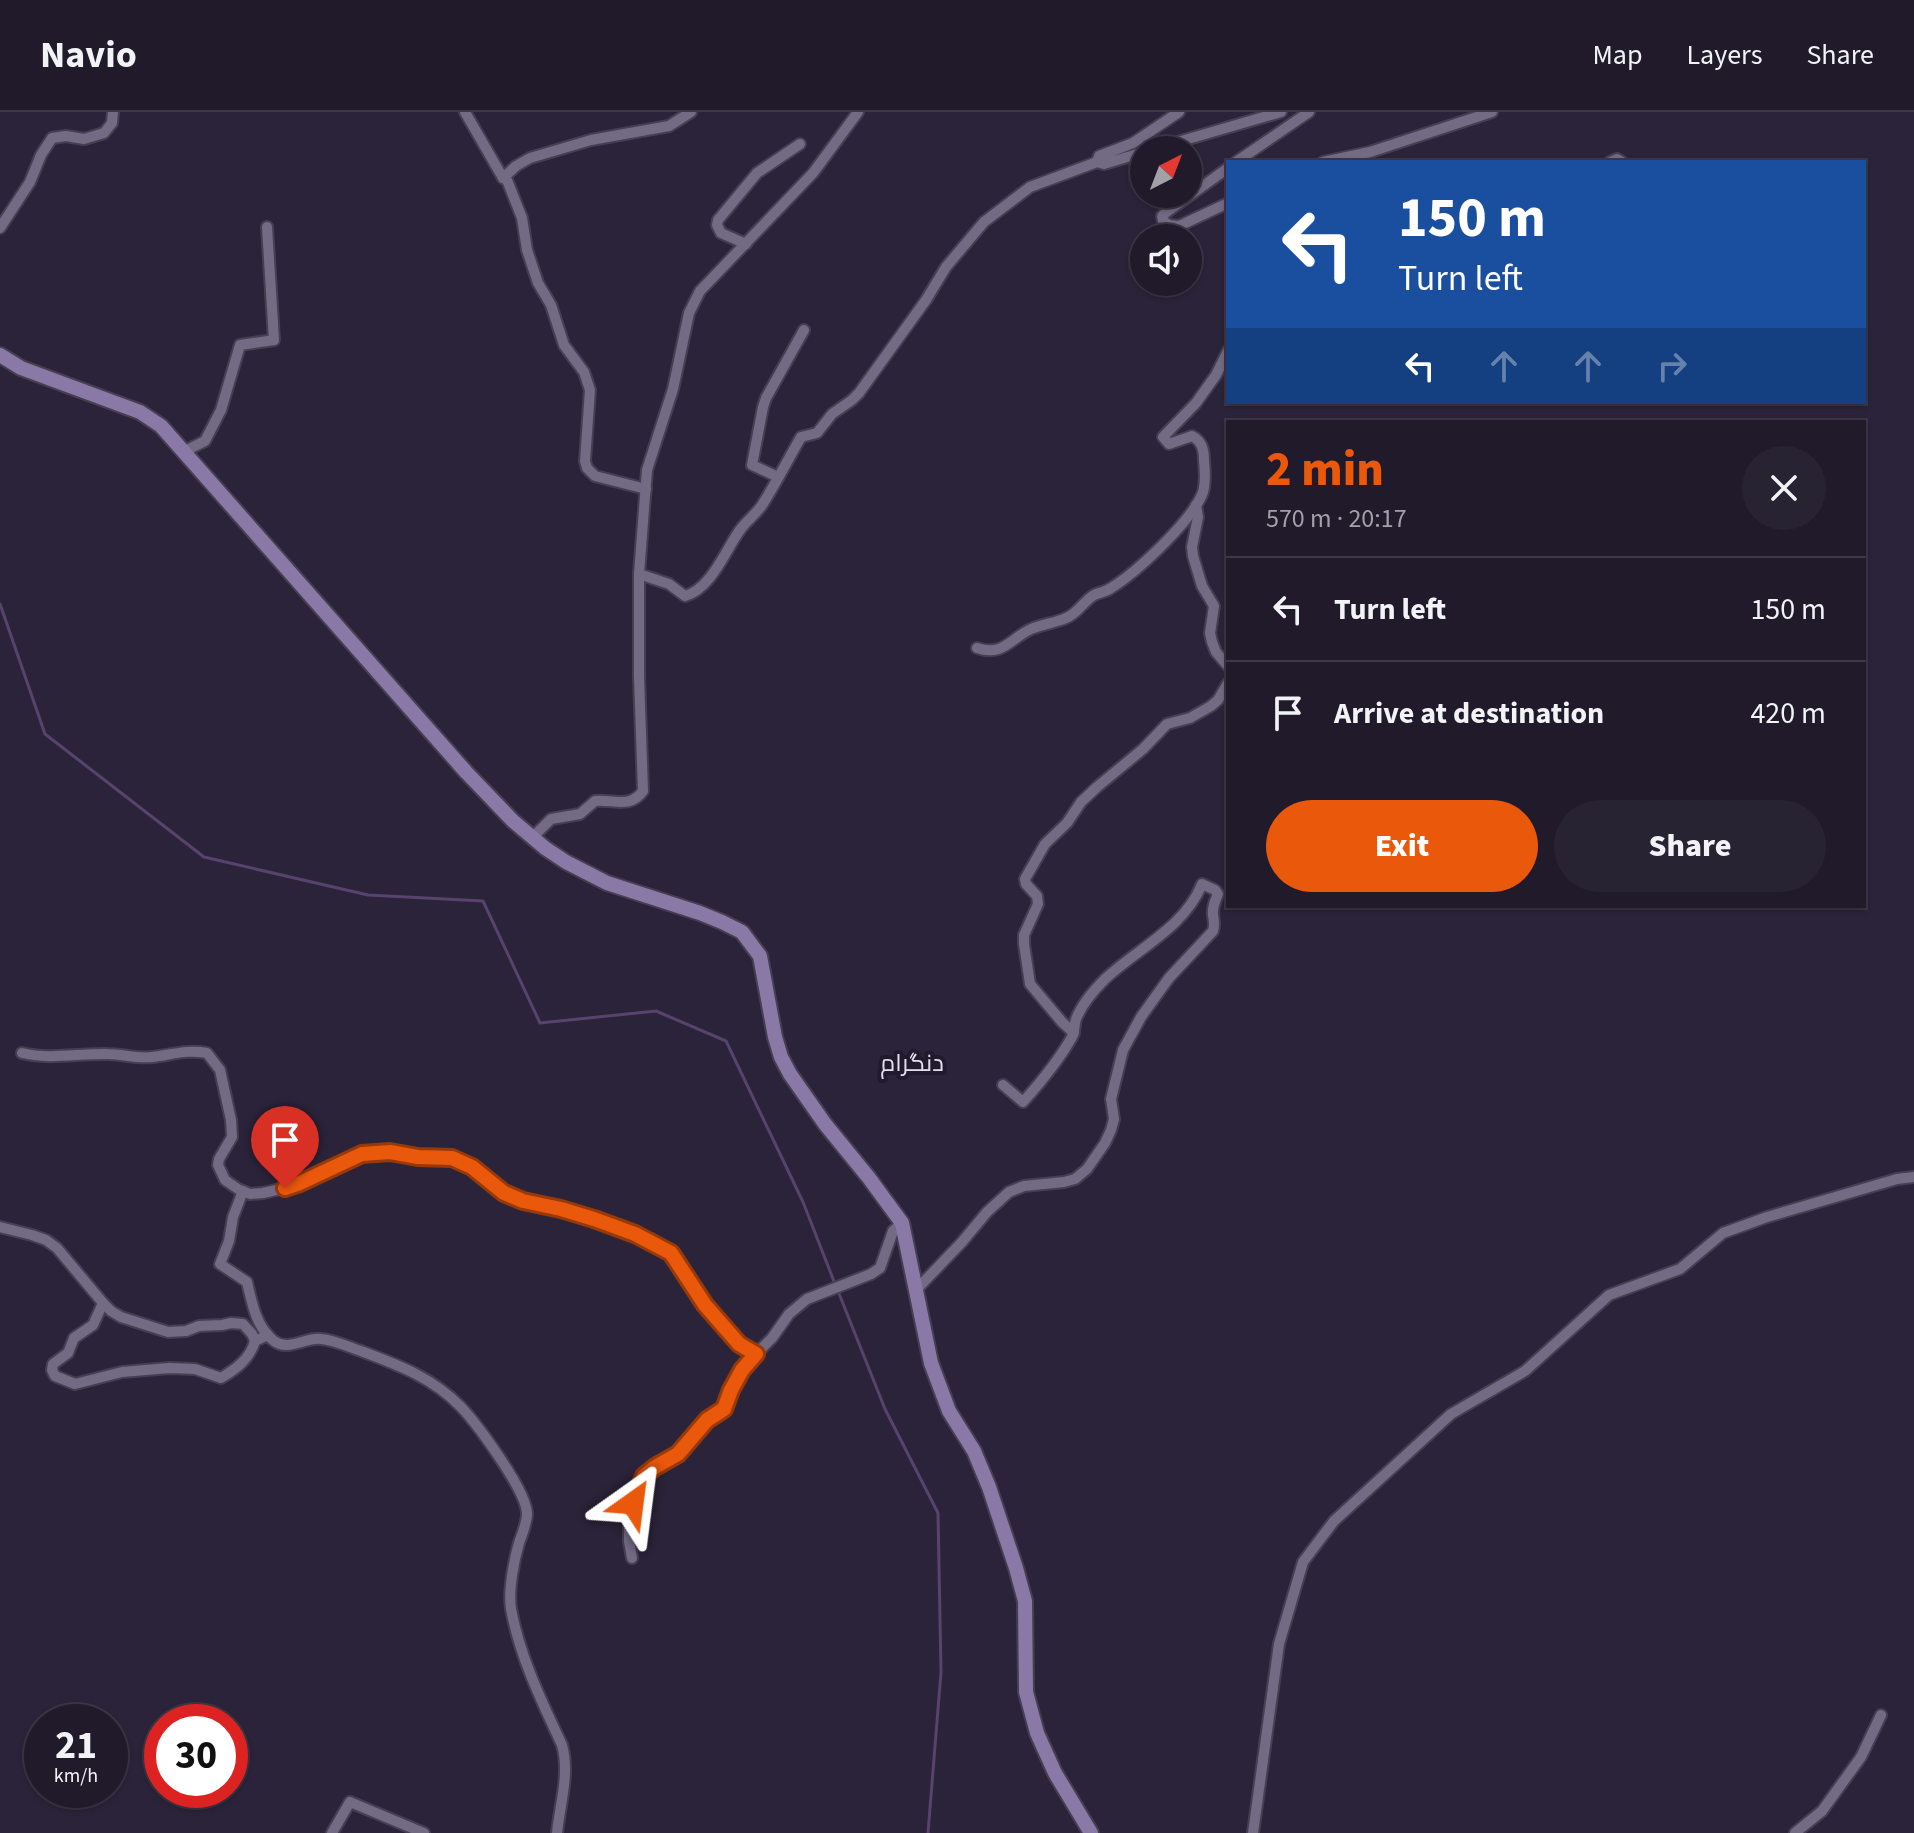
<!DOCTYPE html>
<meta charset="utf-8">
<style>
body{margin:0;font-family:"Source Sans 3",Cairo,sans-serif;background:#282333;color:#f1f3f6;height:100vh;display:flex;flex-direction:column;font-size:30px;white-space:nowrap}
*{box-sizing:border-box;margin:0}
p{font-size:26px;color:#a2a1a9}
.icon{flex:none;width:44px;height:44px;fill:none;stroke:currentColor;stroke-width:2;stroke-linecap:round;stroke-linejoin:round}
.map{position:relative;flex:1;overflow:hidden}
.drawer{position:absolute;left:1226px;top:308px;width:640px;height:488px;display:flex;flex-direction:column;background:#201a2b;border-radius:0px;box-shadow:0 2px 6px #0004,0 0 0 2px #3d3847}
.drawer>*{flex:none}
.hud{position:absolute;left:1226px;top:48px;width:640px;height:244px;border-radius:0px;box-shadow:0 2px 6px #0004,0 0 0 2px #3d3847;background:#1a4fa0;color:#fff;overflow:hidden}
.needle{width:52px;rotate:42deg}
.buttons{position:absolute;left:1130px;top:24px;display:grid;gap:16px}
.buttons a{display:grid;place-items:center;width:72px;height:72px;border-radius:50%;background:#201a2b;box-shadow:0 2px 6px #0004,0 0 0 2px #3d3847;font-size:40px}
.speed{position:absolute;left:24px;top:1592px;display:flex;gap:16px;font-size:40px;font-weight:700;text-align:center}
.speed>*{display:grid;place-content:center;width:104px;height:104px;border-radius:50%;background:#201a2b;box-shadow:0 2px 6px #0004,0 0 0 2px #3d3847;line-height:1}
.speed small{font-size:20px;font-weight:400}
.speed .limit{border:12px solid #d22;background:#fff;color:#111}
.pin{position:absolute;display:grid;place-items:center;width:68px;height:68px;color:#fff;margin:-82px -34px;border-radius:50% 50% 50% 0;rotate:-45deg;box-shadow:0 0 8px #0007}
.pin .icon{rotate:45deg}
.me{position:absolute;width:88px;margin:-44px;rotate:31deg;stroke-linejoin:round;filter:drop-shadow(0 0 6px #0008)}
.turn{display:flex;align-items:center;gap:28px;height:168px;padding:0 40px;font-size:36px}
.turn .icon{width:104px;height:104px;stroke-width:2.5}
.turn b{display:block;font-size:56px;line-height:68px}
.lanes{display:flex;align-items:center;height:76px;padding:0 40px;background:#0003;justify-content:center;gap:40px;direction:ltr}
.lanes .off{opacity:.35}
.round{display:grid;place-items:center;flex:none;width:84px;height:84px;border-radius:42px;background:#282333}
.head{display:flex;align-items:center;justify-content:space-between;height:136px;padding:0 40px}
h1{font-size:48px;font-weight:800;line-height:60px;color:#ea580c}
.button{display:flex;gap:16px;margin-top:auto;padding:16px 40px}
.button a{flex:1;height:92px;border-radius:48px;background:#ea580c;color:#fff;font-size:32px;font-weight:800;line-height:92px;text-align:center}
.button a+a{background:#282333;color:#f1f3f6}
ul{padding:0;list-style:none}
li{display:flex;align-items:center;gap:24px;height:104px;padding:0 40px;border-top:2px solid #3d3847}
li div{flex:1}
li b{display:block;font-size:30px}
li em{font-style:normal}
header{display:flex;align-items:center;gap:48px;box-sizing:border-box;height:112px;padding:0 40px;background:#201a2b;border-bottom:2px solid #3d3847}
header strong{font-size:38px}
nav{display:flex;gap:44px;margin-inline-start:auto;font-size:28px}
.map>svg:first-child{display:block}
.lines{fill:none;stroke-linecap:round;stroke-linejoin:round}
.stream{stroke:#58436e;stroke-width:3}
.street-casing{stroke:#463e51;stroke-width:14}
.secondary-casing{stroke:#463e51;stroke-width:18}
.street{stroke:#736a84;stroke-width:10}
.secondary{stroke:#8a79a7;stroke-width:14}
.route-casing{stroke:#983908;stroke-width:20}
.route{stroke:#ea580c;stroke-width:14}
.labels{text-anchor:middle;stroke-width:8;stroke-linejoin:round;paint-order:stroke}
.quarter-label{font-size:24px;fill:#e3deed;stroke:#22192e}
</style>
<header>
<strong>Navio</strong>
<nav><a>Map</a><a>Layers</a><a>Share</a></nav>
</header>
<div class="map">
<svg width="1914" height="1721" viewBox="0 0 1914 1721">
<rect width="100%" height="100%" fill="#2b2339"/>
<g class="lines">
<g class="stream">
<polyline points="0,492 45,622 204,745 368,783 483,789 540,911 656,899 726,929 803,1090 835,1172"/>
<polyline points="838,1179 885,1297 938,1401 941,1560 928,1721"/>
</g>
<defs>
<g id="street">
<polyline points="465,0 503,66 507,68 522,106 527,138 538,171 551,193 564,233 584,260 590,278 585,349 587,356 595,364 646,377"/>
<polyline points="1150,38 1281,0"/>
<polyline points="1144,40 1104,52 1097,50 1099,44 1133,31 1179,0"/>
<polyline points="1236,50 1309,0"/>
<polyline points="1323,50 1370,40 1492,0"/>
<polyline points="1610,50 1617,47 1622,50"/>
<polyline points="1228,56 1168,99 1162,104 1163,109 1169,113 1179,114 1228,91"/>
<polyline points="503,66 516,54 530,46 591,28 669,14 691,0"/>
<polyline points="0,116 30,70 41,43 52,26 66,24 84,27 104,21 112,11 113,0"/>
<polyline points="746,132 721,121 717,113 718,108 757,61 800,32"/>
<polyline points="185,339 205,329 221,298 240,233 274,228 267,115"/>
<polyline points="778,365 752,353 763,295 766,286 804,218"/>
<polyline points="1196,393 1198,405 1192,435 1193,444 1202,474 1214,494 1210,521 1212,530 1216,540 1228,554"/>
<path d="M639 462 669 472 685 484C711 477 725 439 740 418 747 408 758 401 764 390 777 369 789 346 801 325L817 321 832 302 852 288 859 281 926 188 946 155 984 110 1030 75 1097 50"/>
<path d="M977 536C1003 545 1011 526 1031 517 1043 512 1055 511 1066 506 1077 502 1084 489 1094 483 1100 480 1106 480 1111 476 1137 460 1193 408 1203 380 1206 370 1205 359 1204 349 1204 338 1202 329 1192 324L1169 332 1163 325 1196 291 1216 263 1228 239"/>
<path d="M533 725 551 707 580 702 595 689C614 687 630 697 643 679L639 565V462L647 358 673 277 689 201 700 179 813 61 858 0"/>
<polyline points="1074,921 1062,910 1030,872 1024,832 1024,823 1038,792 1037,784 1026,772 1025,767 1045,732 1067,711 1081,690 1097,675 1143,637 1167,612 1190,606 1211,594 1218,588 1228,571"/>
<path d="M22 941C51 948 79 941 108 942 123 942 137 947 152 945 171 943 187 937 207 941L220 958 231 1008 232 1025 219 1047 218 1053 225 1068 238 1077 250 1082 263 1081 285 1076 300 1071 362 1042 390 1040 418 1045 452 1046 472 1055 504 1081 523 1089 561 1097 594 1107 635 1122 671 1141 705 1193 739 1232 756 1242 772 1226 789 1202 807 1187 871 1162 880 1156 893 1119 902 1111"/>
<path d="M243 1079 233 1105 229 1129 220 1152 247 1170C252 1191 256 1215 274 1229 288 1240 305 1225 321 1227 334 1228 349 1235 361 1239 398 1253 432 1265 461 1295 477 1312 527 1379 527 1402 527 1411 522 1422 519 1431 514 1448 508 1479 511 1497 520 1545 541 1588 562 1633 570 1662 560 1691 557 1721"/>
<polyline points="0,1115 32,1123 46,1128 57,1136 103,1191 111,1199 121,1205 168,1220 186,1219 199,1214 222,1213 231,1211 243,1212 252,1222 255,1229"/>
<path d="M916 1178 962 1130 987 1100 1009 1080 1024 1074 1064 1070 1075 1067 1087 1057 1105 1031 1111 1018 1114 1007 1111 987 1123 938 1141 905 1169 866 1213 819C1215 812 1214 810 1213 803 1212 796 1215 789 1218 782L1215 778 1202 772C1185 815 1137 837 1105 867 1094 878 1082 892 1076 907 1074 913 1075 919 1072 925 1059 948 1041 970 1023 990L1003 973"/>
<path d="M103 1191 93 1213 74 1226 68 1241 53 1252 52 1258 55 1264 75 1272 122 1260 169 1256 195 1257 221 1266C236 1257 250 1247 255 1229L268 1223"/>
<polyline points="632,1446 629,1429 629,1401 644,1364 655,1355 678,1342 707,1308 724,1297 731,1278 742,1258 756,1242"/>
<polyline points="332,1721 350,1690 424,1721"/>
<polyline points="1253,1721 1279,1532 1303,1450 1334,1409 1451,1302 1525,1259 1609,1183 1680,1157 1723,1121 1767,1105 1897,1067 1914,1065"/>
<polyline points="1795,1721 1822,1699 1861,1645 1881,1603"/>
</g>
<polyline id="secondary" points="0,243 21,256 140,300 161,314 466,660 513,709 545,736 566,750 607,771 700,801 722,810 742,820 760,844 775,925 781,945 790,962 825,1012 869,1066 902,1111 931,1251 949,1299 974,1339 989,1375 1016,1456 1025,1489 1026,1580 1037,1621 1055,1661 1091,1721"/>
</defs>
<use href="#street" class="street-casing"/>
<use href="#secondary" class="secondary-casing"/>
<use href="#street" class="street"/>
<use href="#secondary" class="secondary"/>
</g>
<g class="lines">
<defs>
<polyline id="route" points="285,1076 300,1071 362,1042 390,1040 418,1045 452,1046 472,1055 504,1081 523,1089 561,1097 594,1107 635,1122 671,1141 705,1193 739,1232 756,1242 742,1258 731,1278 724,1297 707,1308 678,1342 655,1355 644,1364 633,1391"/>
</defs>
<use href="#route" class="route-casing"/>
<use href="#route" class="route"/>
</g>
<g class="labels">
<g class="quarter-label">
<text x="912" y="959">دنگرام</text>
</g>
</g>
</svg>
<div class="buttons">
<a><svg class="needle" viewBox="-14 -14 28 28"><path d="M0-13l5 13h-10z" fill="#e53935"/><path d="M0 13l5-13h-10z" fill="#a2a1a9"/></svg></a>
<a><svg class="icon" aria-label="sound" viewBox="0 0 24 24"><path d="M4 9h4l5-4v14l-5-4H4zM17 9q2 3 0 6"/></svg></a>
</div>
<div class="speed"><div>21<small>km/h</small></div><div class="limit">30</div></div>
<div class="pin" style="left:285px;top:1076px;background:#d93025"><svg class="icon" aria-label="arrive" viewBox="0 0 24 24"><path d="M6 21V4h12l-3 4 3 4H6"/></svg></div>
<svg class="me" style="left:633px;top:1391px" viewBox="-20 -20 40 40"><path d="M0-17L14 15 0 8-14 15z" fill="#ea580c" stroke="#fff" stroke-width="4"/></svg>
<div class="hud">
<div class="turn"><svg class="icon" aria-label="left" viewBox="0 0 24 24"><path d="M17 20v-9H6M10 6l-5 5 5 5"/></svg><div><b>150 m</b>Turn left</div></div>
<div class="lanes"><svg class="icon" aria-label="left" viewBox="0 0 24 24"><path d="M17 20v-9H6M10 6l-5 5 5 5"/></svg><svg class="icon off" aria-label="ahead" viewBox="0 0 24 24"><path d="M12 20V5M6 11l6-6 6 6"/></svg><svg class="icon off" aria-label="ahead" viewBox="0 0 24 24"><path d="M12 20V5M6 11l6-6 6 6"/></svg><svg class="icon off" aria-label="right" viewBox="0 0 24 24"><path d="M7 20v-9h11M14 6l5 5-5 5"/></svg></div>
</div>
<section class="drawer">
<div class="head"><div><h1>2 min</h1><p>570 m · 20:17</p></div><a class="round"><svg class="icon" aria-label="close" viewBox="0 0 24 24"><path d="M6 6l12 12M18 6L6 18"/></svg></a></div>
<ul>
<li><svg class="icon" aria-label="left" viewBox="0 0 24 24"><path d="M17 20v-9H6M10 6l-5 5 5 5"/></svg><div><b>Turn left</b></div><em>150 m</em></li>
<li><svg class="icon" aria-label="arrive" viewBox="0 0 24 24"><path d="M6 21V4h12l-3 4 3 4H6"/></svg><div><b>Arrive at destination</b></div><em>420 m</em></li>
</ul>
<div class="button"><a>Exit</a><a>Share</a></div>
</section>
</div>
